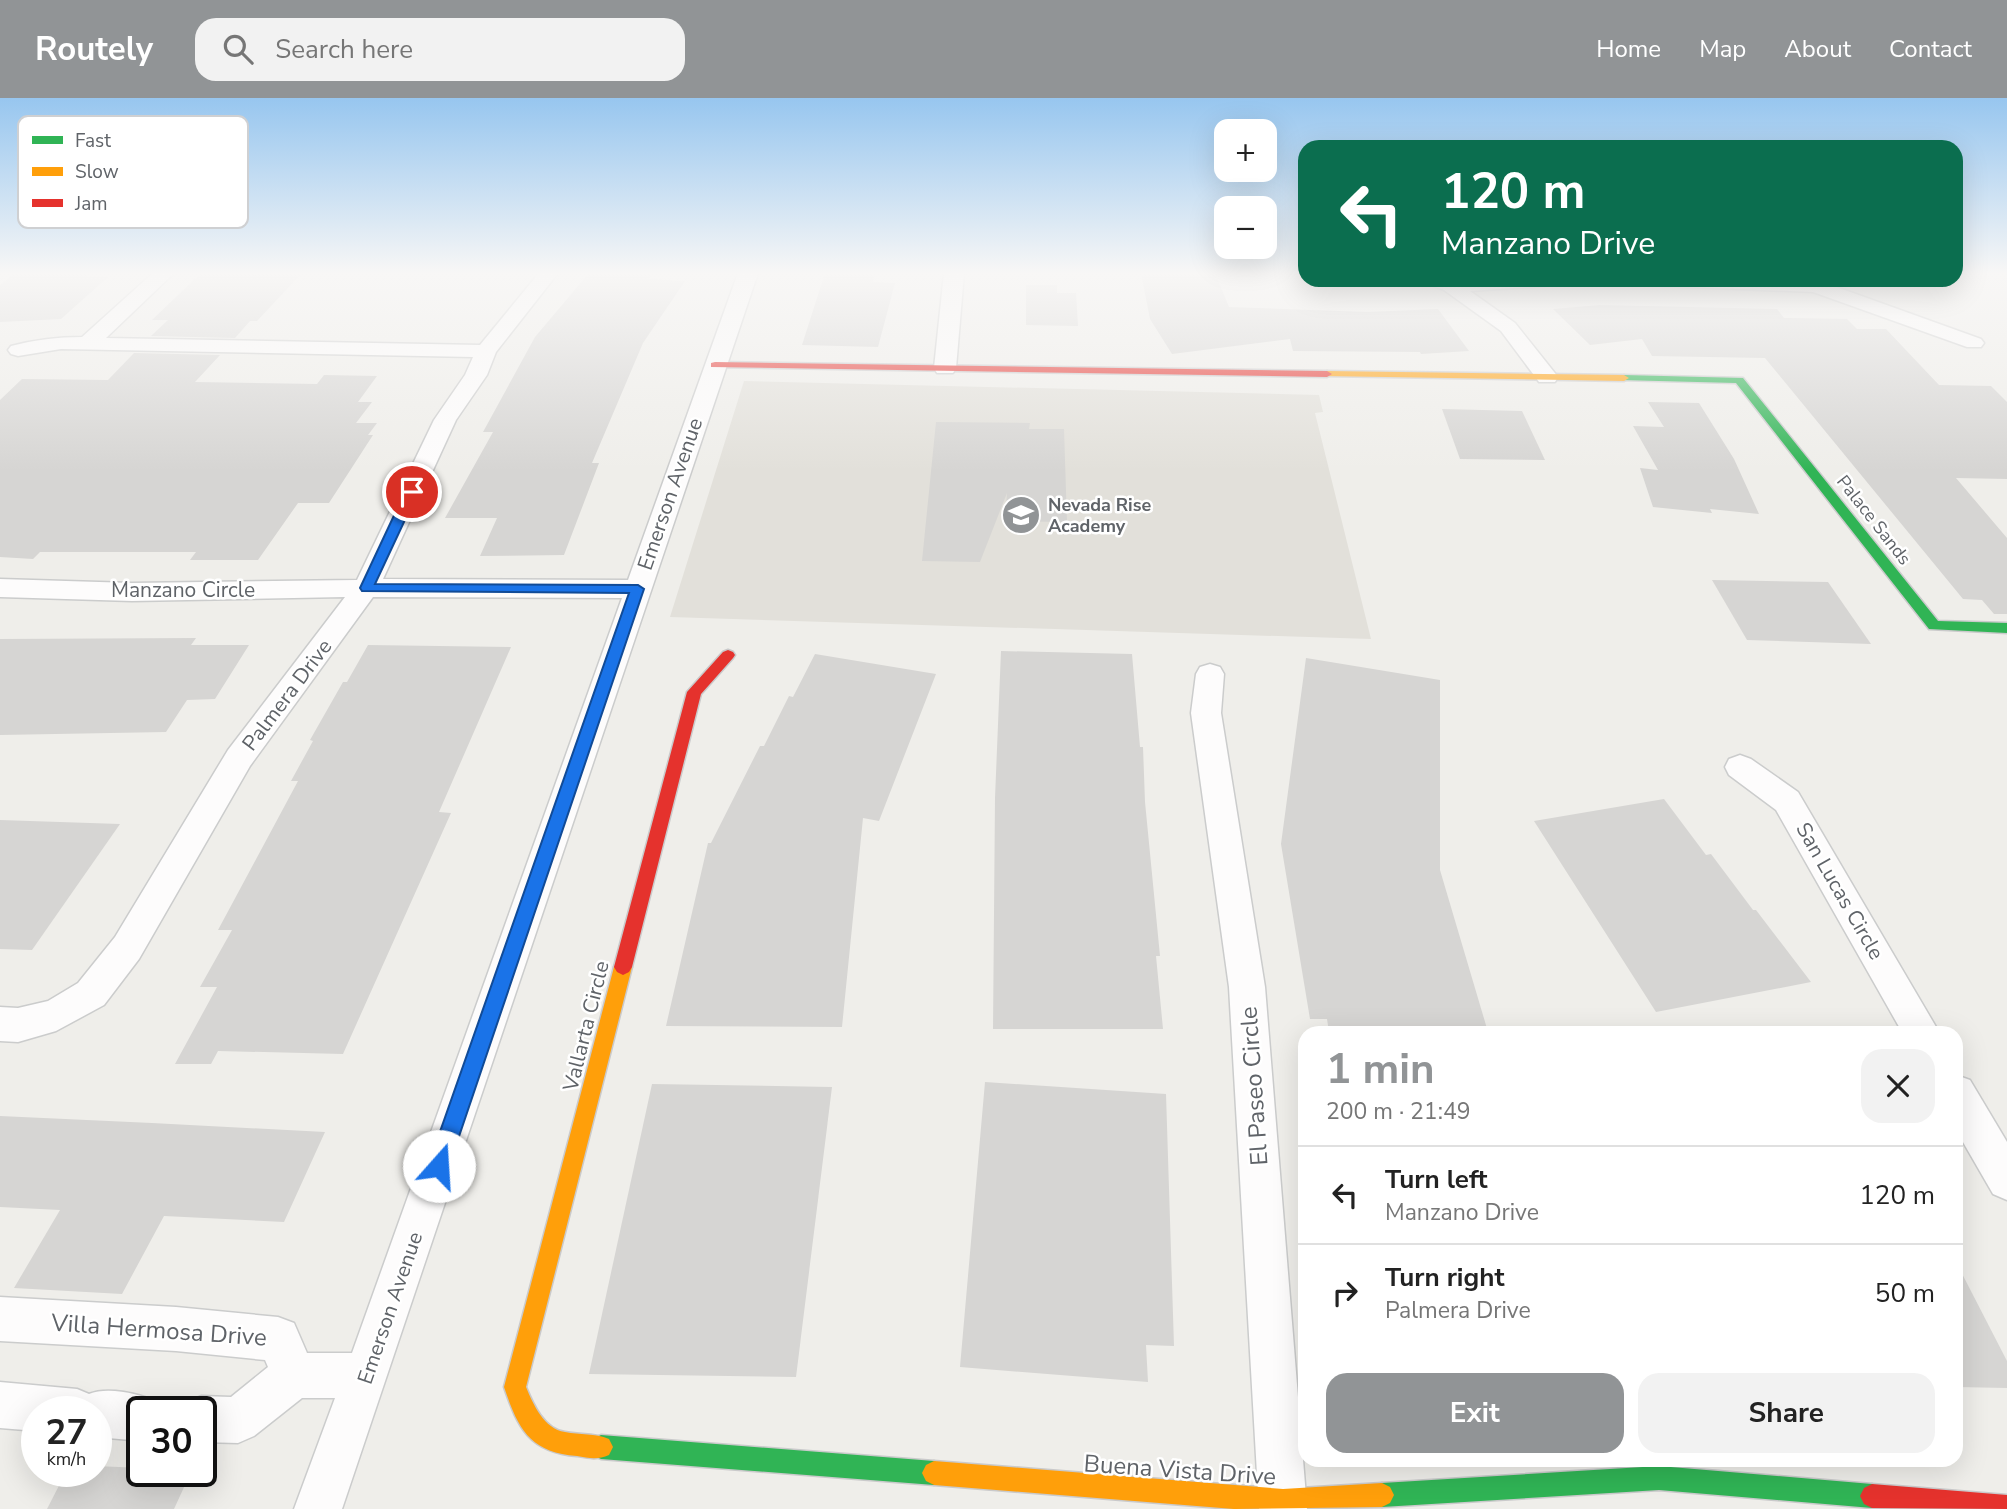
<!DOCTYPE html>
<meta charset="utf-8">
<style>
body{margin:0;font-family:"Nunito Sans",sans-serif;background:#f2f2f2;color:#222;height:100vh;display:flex;flex-direction:column;font-size:26px;white-space:nowrap}
*{box-sizing:border-box;margin:0}
p{font-size:23px;color:#767676}
.icon{flex:none;width:38px;height:38px;fill:none;stroke:currentColor;stroke-width:2;stroke-linecap:round;stroke-linejoin:round}
.map{position:relative;flex:1;overflow:hidden}
.sheet{position:absolute;left:1298px;top:928px;width:665px;height:441px;display:flex;flex-direction:column;background:#fff;border-radius:21px;box-shadow:0 7px 28px #0002}
.sheet>*{flex:none}
.guide{position:absolute;left:1298px;top:42px;width:665px;height:147px;border-radius:21px;box-shadow:0 7px 28px #0002;background:#0b6e4f;color:#fff;overflow:hidden}
.buttons{position:absolute;left:1214px;top:21px;display:grid;gap:14px}
.buttons a{display:grid;place-items:center;width:63px;height:63px;border-radius:14px;background:#fff;box-shadow:0 7px 28px #0002;font-size:35px}
.speed{position:absolute;left:21px;top:1298px;display:flex;gap:14px;font-size:35px;font-weight:700;text-align:center}
.speed>*{display:grid;place-content:center;width:91px;height:91px;border-radius:50%;background:#fff;box-shadow:0 7px 28px #0002;line-height:1}
.speed small{font-size:18px;font-weight:400}
.speed .limit{border:4px solid #111;border-radius:10px;background:#fff;color:#111}
.pin{position:absolute;display:grid;place-items:center;width:60px;height:60px;color:#fff;margin:-30px;border:4px solid #fff;border-radius:50%;box-shadow:0 2px 7px #0007}
.me{position:absolute;width:77px;margin:-38px;rotate:19deg;stroke-linejoin:round;filter:drop-shadow(0 0 5px #0008)}
.turn{display:flex;align-items:center;gap:24px;height:147px;padding:0 28px;font-size:32px}
.turn .icon{width:91px;height:91px;stroke-width:2.5}
.turn b{display:block;font-size:49px;line-height:60px}
.round{display:grid;place-items:center;flex:none;width:74px;height:74px;border-radius:21px;background:#f2f2f2}
.summary{display:flex;align-items:center;justify-content:space-between;height:119px;padding:0 28px}
h1{font-size:42px;font-weight:700;line-height:52px;color:#919496}
.cta{display:flex;gap:14px;margin-top:auto;padding:14px 28px}
.cta a{flex:1;height:80px;border-radius:21px;background:#919496;color:#fff;font-size:28px;font-weight:700;line-height:80px;text-align:center}
.cta a+a{background:#f2f2f2;color:#222}
ul{padding:0;list-style:none}
li{display:flex;align-items:center;gap:21px;height:98px;padding:0 28px;border-top:2px solid #e0e0e0}
li div{flex:1}
li b{display:block;font-size:26px}
li em{font-style:normal}
header{display:flex;align-items:center;gap:42px;box-sizing:border-box;height:98px;padding:0 35px;background:#919496;color:#fff}
header strong{font-size:33px}
nav{display:flex;gap:38px;margin-inline-start:auto;font-size:24px}
.search{width:490px;height:63px;background:#f2f2f2;display:flex;align-items:center;gap:18px;box-sizing:border-box;padding:0 24px;border-radius:21px;color:#767676;font-size:26px}
.map>svg:first-child{display:block}
.education{fill:#e2e0da}
.building{fill:#d6d5d3}
.lines{fill:none;stroke-linecap:round;stroke-linejoin:round}
.street-casing{stroke:#cbcccc;stroke-width:3}
.fast-casing{stroke:#cacacb;stroke-width:3}
.slow-casing{stroke:#cacacb;stroke-width:3}
.jam-casing{stroke:#cacacb;stroke-width:3}
.street{fill:#fdfcfc;fill-rule:evenodd}
.fast{fill:#30b455;fill-rule:evenodd}
.slow{fill:#ff9f0a;fill-rule:evenodd}
.jam{fill:#e5322d;fill-rule:evenodd}
.route{fill:#1a73e8;stroke:#114b97;stroke-width:2}
.labels{text-anchor:middle;stroke-width:5;stroke-linejoin:round;paint-order:stroke}
.far-poi-label{font-size:18px;font-weight:bold;fill:#5f6368;stroke:#fff;text-anchor:start}
.far-street-label{font-size:18px;fill:#5f6368;stroke:#fff}
.street-label{font-size:21px;fill:#5f6368;stroke:#fff}
.near-street-label{font-size:24px;fill:#5f6368;stroke:#fff}
.key{fill:#fff;stroke:#cfd0d2;stroke-width:2}
.key-label{font-size:19px;fill:#5f6368}
</style>
<header>
<strong>Routely</strong>
<div class="search"><svg class="icon" aria-label="search" viewBox="0 0 24 24"><circle cx="10" cy="10" r="6"/><path d="M15 15l6 6"/></svg>Search here</div>
<nav><a>Home</a><a>Map</a><a>About</a><a>Contact</a></nav>
</header>
<div class="map">
<svg width="2007" height="1411" viewBox="0 0 2007 1411">
<rect width="100%" height="100%" fill="#efeeea"/>
<polygon class="education" points="744,283 1319,297 1323,314 1315,315 1371,541 670,519"/>
<g class="building">
<polygon points="15,175 92,175 87,179 108,179 61,221 0,224 0,187"/>
<polygon points="201,175 302,175 257,223 250,223 235,240 151,238 168,222 152,222"/>
<polygon points="589,175 654,175 649,181 685,183 643,245 592,365 599,365 564,457 480,458 497,420 445,420 493,334 483,334 535,239"/>
<polygon points="825,175 875,175 873,184 895,185 878,249 802,247"/>
<polygon points="1141,175 1215,175 1229,209 1367,214 1438,211 1469,253 1421,256 1420,254 1293,253 1290,241 1172,256 1150,221"/>
<polygon points="1026,187 1057,187 1057,195 1076,195 1078,228 1026,227"/>
<polygon points="1600,207 1777,211 1784,220 1847,221 1857,231 1886,231 1939,287 1991,288 2007,304 2007,381 1956,380 2007,440 2007,516 1994,516 1982,502 1963,501 1765,260 1652,258 1642,241 1590,247 1553,211"/>
<polygon points="134,255 220,257 195,284 317,286 324,277 377,278 358,304 372,304 356,325 377,325 368,337 373,337 329,405 298,405 258,462 190,462 196,454 40,454 33,461 0,459 0,302 22,281 108,282"/>
<polygon points="1648,304 1699,305 1734,361 1759,416 1710,411 1712,415 1653,409 1640,370 1658,372 1633,328 1664,329"/>
<polygon points="1442,311 1522,313 1545,362 1460,361"/>
<polygon points="936,324 1030,325 1029,331 1064,331 1067,424 1005,423 1007,395 980,464 922,463"/>
<polygon points="1712,482 1828,484 1871,546 1747,542"/>
<polygon points="196,540 191,547 249,547 215,601 187,602 166,634 0,637 0,541"/>
<polygon points="368,547 511,549 439,714 451,715 343,956 218,953 211,966 175,966 217,889 200,889 232,832 218,832 298,683 291,683 313,643 310,642 343,584 347,584"/>
<polygon points="1001,553 1132,556 1140,649 1143,649 1145,704 1160,858 1156,858 1163,931 993,931 995,700"/>
<polygon points="815,556 936,576 879,723 863,720 842,929 666,928 708,745 711,745 760,648 764,648 789,598 793,599"/>
<polygon points="1306,560 1440,582 1440,772 1488,934 1329,934 1327,921 1310,921 1281,746"/>
<polygon points="1664,701 1706,757 1711,756 1753,812 1756,812 1811,884 1656,914 1534,723"/>
<polygon points="0,722 120,726 32,852 0,851"/>
<polygon points="985,984 1166,996 1174,1248 1146,1247 1148,1284 960,1269"/>
<polygon points="652,986 832,989 796,1279 589,1276"/>
<polygon points="0,1018 152,1025 325,1034 284,1124 164,1118 122,1196 14,1190 60,1112 0,1109"/>
<polygon points="1956,1164 2007,1263 2007,1290 1956,1289"/>
<polygon points="96,1368 142,1370 142,1374 191,1374 174,1411 47,1411 66,1374 96,1374"/>
</g>
<g class="lines">
<defs>
<g id="street">
<path d="M153 175H174L106 240 480 247 539 175H558L496 254 487 277 456 322 383 481 628 482 738 175H758L342 1411H294L335 1300H302L254 1338 238 1345 201 1344V1314H181L185 1305 201 1298 231 1299 268 1269 265 1262 176 1253 0 1243V1199L176 1209 278 1219 294 1225 307 1255H352L622 500 373 499 250 668 139 861 104 907 56 933 18 944 0 943V909L18 910 48 903 78 885 115 839 228 652 345 499 132 503 0 499V481L132 485 357 482 434 322 465 277 473 259 61 251 18 258 11 256 8 252 11 248C34 242 58 239 82 239Z"/>
<polygon points="944,175 964,175 956,270 953,275 937,275 934,270"/>
<polygon points="1425,182 1556,182 1546,188 1470,193 1515,225 1558,279 1555,284 1539,284 1501,233 1444,192 1428,186"/>
<polygon points="1652,182 1817,182 1981,241 1984,245 1981,249 1967,249 1813,194 1662,188"/>
<polygon points="1210,566 1220,569 1224,576 1221,615 1265,889 1307,1411 1259,1411 1229,889 1191,615 1196,576 1200,569"/>
<polygon points="1740,657 1751,661 1798,694 1939,934 1902,934 1776,712 1729,677 1725,669 1729,661"/>
<polygon points="1956,977 1970,982 2007,1044 2007,1102 1993,1096 1956,1032"/>
<path d="M0 1284 77 1291 89 1296C108 1288 140 1296 158 1304L163 1314H142V1343L96 1339V1314H37V1333L0 1330Z"/>
</g>
<g id="fast">
<polygon points="1624,277 1743,280 1938,523 2007,525 2007,535 1929,531 1736,285 1620,282 1619,280"/>
<polygon points="601,1337 934,1363 942,1367 946,1375 942,1383 934,1387 601,1361 593,1357 589,1349 593,1341"/>
<polygon points="1659,1368 1872,1386 1880,1390 1884,1398 1880,1406 1872,1410 1659,1392 1382,1409 1374,1405 1370,1397 1374,1389 1382,1385"/>
</g>
<g id="slow">
<polygon points="1327,273 1624,277 1629,280 1624,283 1323,278 1322,276"/>
<path d="M623 861 629 864 632 869 526 1289C533 1306 544 1331 565 1334 580 1337 595 1335 609 1341L613 1349 609 1357C598 1362 588 1360 577 1358 529 1354 518 1330 504 1289L614 869 617 864Z"/>
<polygon points="934,1363 1283,1391 1382,1385 1390,1389 1394,1397 1390,1405 1382,1409 1234,1411 934,1387 926,1383 922,1375 926,1367"/>
</g>
<g id="jam">
<polygon points="715,264 1327,273 1332,276 1327,279 711,269 711,265"/>
<polygon points="728,552 733,554 735,557 733,560 701,596 632,869 629,874 623,877 617,874 614,869 687,594 723,554"/>
<polygon points="1872,1386 2007,1397 2007,1411 1872,1410 1864,1406 1860,1398 1864,1390"/>
</g>
</defs>
<use href="#street" class="street-casing"/>
<use href="#fast" class="fast-casing"/>
<use href="#slow" class="slow-casing"/>
<use href="#jam" class="jam-casing"/>
<use href="#street" class="street"/>
<use href="#fast" class="fast"/>
<use href="#slow" class="slow"/>
<use href="#jam" class="jam"/>
</g>
<linearGradient id="sky" x2="0" y2="1"><stop stop-color="#97c6ef"/><stop offset="0.47" stop-color="#f8f7f6"/><stop offset="1" stop-color="#f8f7f6" stop-opacity="0"/></linearGradient>
<rect width="2007" height="373" fill="url(#sky)"/>
<polygon class="route" points="412,390 418,394 375,486 638,487 644,491 449,1068 446,1075 439,1078 431,1075 428,1068 629,495 362,493 360,490 405,394"/>
<defs>
<symbol id="school-disc" viewBox="-11 -11 22 22"><circle r="9.5" fill="#919496" stroke="#fff"/><path d="M0-5L7-2L0 1L-7-2ZM-4 1L0 2.5L4 1V4Q0 6-4 4Z" fill="#fff"/></symbol>
</defs>
<g fill-rule="evenodd">
<use href="#school-disc" x="999" y="395" width="44" height="44"/>
</g>
<g class="labels">
<g class="far-poi-label">
<text x="1048" y="413">Nevada Rise<tspan x="1048" dy="21">Academy</tspan></text>
</g>
<g class="far-street-label">
<text transform="translate(1874 422) rotate(52)" y="6">Palace Sands</text>
</g>
<g class="street-label">
<text transform="translate(670 396) rotate(-71)" y="7">Emerson Avenue</text>
<text x="183" y="499">Manzano Circle</text>
<text transform="translate(287 597) rotate(-53)" y="7">Palmera Drive</text>
<text transform="translate(1840 793) rotate(60)" y="7">San Lucas Circle</text>
<text transform="translate(586 928) rotate(-76)" y="7">Vallarta Circle</text>
<text transform="translate(390 1210) rotate(-71)" y="7">Emerson Avenue</text>
</g>
<g class="near-street-label">
<text transform="translate(1254 988) rotate(-94)" y="8">El Paseo Circle</text>
<text transform="translate(159 1232) rotate(4)" y="8">Villa Hermosa Drive</text>
<text transform="translate(1180 1372) rotate(4)" y="8">Buena Vista Drive</text>
</g>
</g>
<rect x="18" y="18" width="230" height="112" rx="10" class="key"/>
<rect x="32" y="38" width="31" height="8" fill="#30b455"/>
<rect x="32" y="69" width="31" height="9" fill="#ff9f0a"/>
<rect x="32" y="101" width="31" height="8" fill="#e5322d"/>
<g class="key-label">
<text x="75" y="49">Fast</text>
<text x="75" y="80">Slow</text>
<text x="75" y="112">Jam</text>
</g>
</svg>
<div class="buttons">
<a>+</a>
<a>−</a>
</div>
<div class="speed"><div>27<small>km/h</small></div><div class="limit">30</div></div>
<div class="pin" style="left:412px;top:394px;background:#d93025"><svg class="icon" aria-label="arrive" viewBox="0 0 24 24"><path d="M6 21V4h12l-3 4 3 4H6"/></svg></div>
<svg class="me" style="left:439px;top:1068px" viewBox="-20 -20 40 40"><circle r="19" fill="#fff"/><path d="M0-13L10 11 0 6-10 11z" fill="#1a73e8"/></svg>
<div class="guide">
<div class="turn"><svg class="icon" aria-label="left" viewBox="0 0 24 24"><path d="M17 20v-9H6M10 6l-5 5 5 5"/></svg><div><b>120 m</b>Manzano Drive</div></div>
</div>
<section class="sheet">
<div class="summary"><div><h1>1 min</h1><p>200 m · 21:49</p></div><a class="round"><svg class="icon" aria-label="close" viewBox="0 0 24 24"><path d="M6 6l12 12M18 6L6 18"/></svg></a></div>
<ul>
<li><svg class="icon" aria-label="left" viewBox="0 0 24 24"><path d="M17 20v-9H6M10 6l-5 5 5 5"/></svg><div><b>Turn left</b><p>Manzano Drive</p></div><em>120 m</em></li>
<li><svg class="icon" aria-label="right" viewBox="0 0 24 24"><path d="M7 20v-9h11M14 6l5 5-5 5"/></svg><div><b>Turn right</b><p>Palmera Drive</p></div><em>50 m</em></li>
</ul>
<div class="cta"><a>Exit</a><a>Share</a></div>
</section>
</div>
